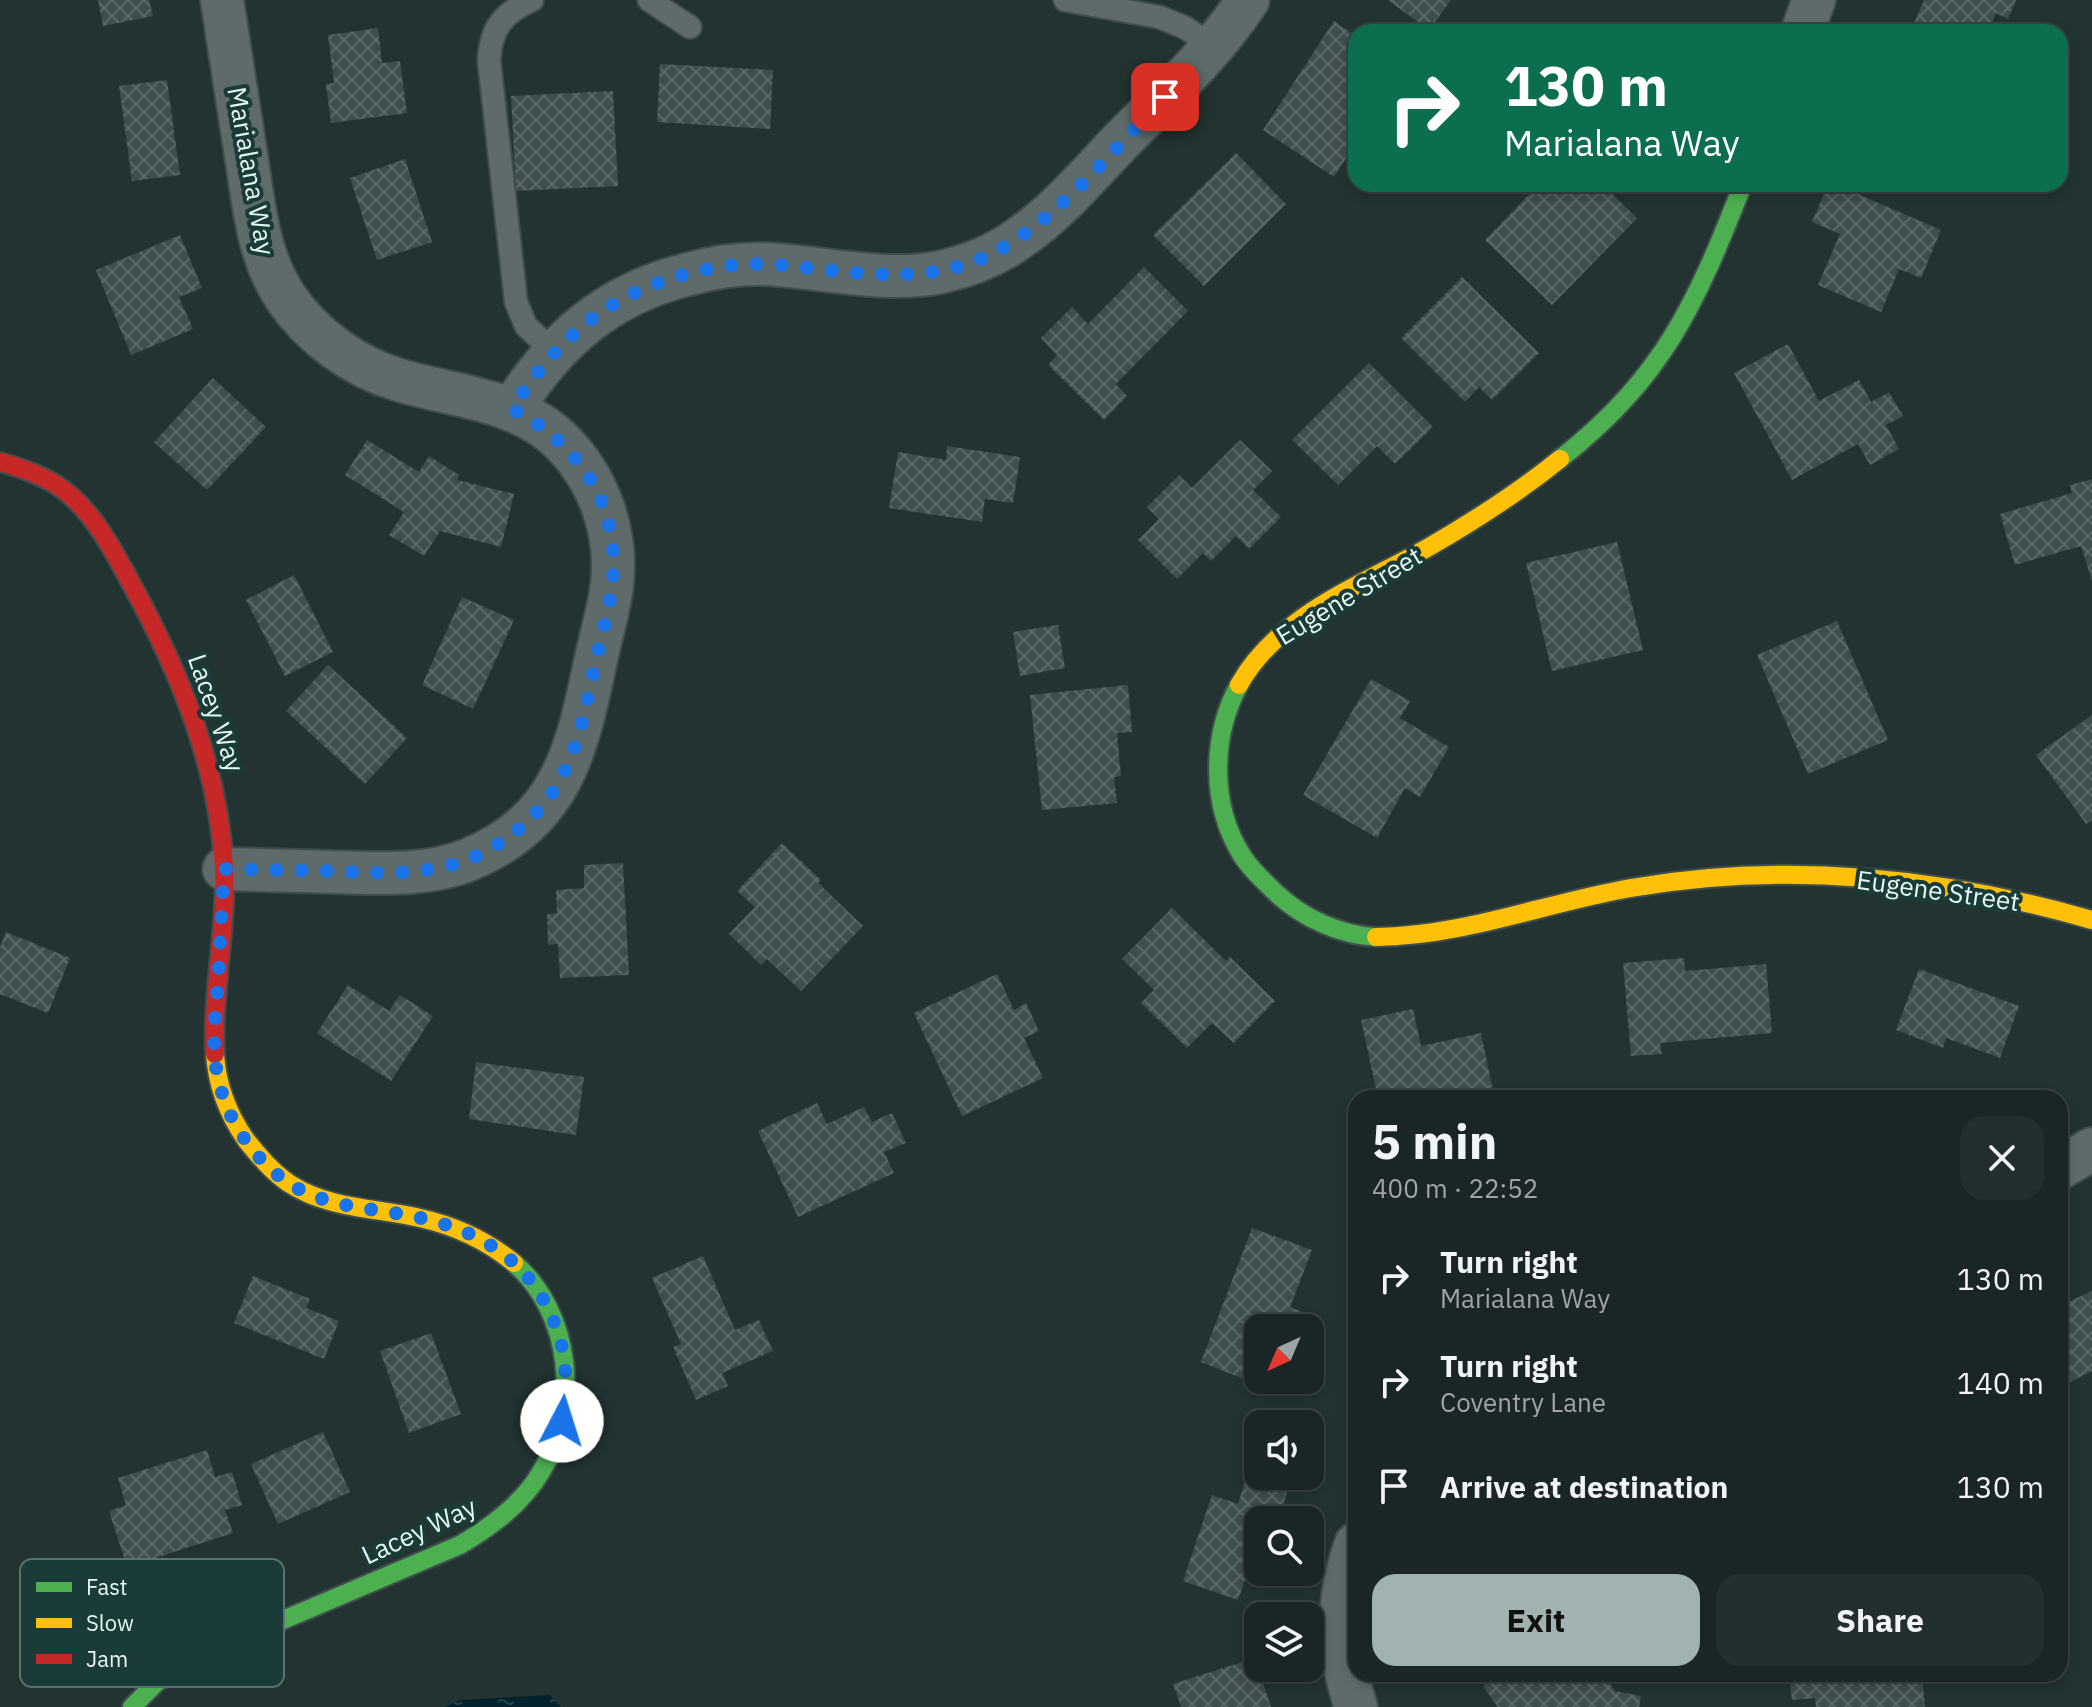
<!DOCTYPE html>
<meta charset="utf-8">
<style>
body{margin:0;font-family:"IBM Plex Sans",sans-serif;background:#232e2e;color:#f1f3f6;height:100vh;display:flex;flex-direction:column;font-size:30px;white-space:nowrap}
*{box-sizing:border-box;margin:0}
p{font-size:26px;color:#9fa5a7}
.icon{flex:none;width:44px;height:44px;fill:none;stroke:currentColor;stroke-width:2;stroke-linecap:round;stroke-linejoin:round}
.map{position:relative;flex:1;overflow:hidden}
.panel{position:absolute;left:1348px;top:1090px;width:720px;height:592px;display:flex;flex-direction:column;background:#1a2626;border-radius:24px;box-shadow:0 4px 12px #0003,0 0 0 2px #384343}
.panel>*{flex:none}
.top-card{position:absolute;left:1348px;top:24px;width:720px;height:168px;border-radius:24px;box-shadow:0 4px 12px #0003,0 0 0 2px #384343;background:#0b6e4f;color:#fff;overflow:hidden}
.needle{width:52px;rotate:224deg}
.buttons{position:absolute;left:1244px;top:1314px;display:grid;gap:16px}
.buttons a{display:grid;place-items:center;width:80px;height:80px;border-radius:16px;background:#1a2626;box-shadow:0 4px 12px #0003,0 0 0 2px #384343;font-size:40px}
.pin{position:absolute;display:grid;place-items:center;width:68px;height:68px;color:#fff;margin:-34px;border-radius:16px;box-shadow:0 4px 12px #0006}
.me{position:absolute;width:88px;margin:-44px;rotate:5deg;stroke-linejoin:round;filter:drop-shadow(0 0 6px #0008)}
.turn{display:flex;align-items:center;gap:28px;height:168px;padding:0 24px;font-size:36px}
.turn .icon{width:104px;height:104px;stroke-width:2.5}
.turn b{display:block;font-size:56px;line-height:68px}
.round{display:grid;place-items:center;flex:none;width:84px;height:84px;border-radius:24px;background:#232e2e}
.summary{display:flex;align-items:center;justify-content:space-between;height:136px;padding:0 24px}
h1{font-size:48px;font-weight:800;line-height:60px}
.button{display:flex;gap:16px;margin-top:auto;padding:16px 24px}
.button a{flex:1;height:92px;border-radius:24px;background:#a1b3b1;color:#111;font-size:32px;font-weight:800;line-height:92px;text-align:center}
.button a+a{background:#232e2e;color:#f1f3f6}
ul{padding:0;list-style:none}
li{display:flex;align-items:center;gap:24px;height:104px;padding:0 24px}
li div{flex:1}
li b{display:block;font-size:30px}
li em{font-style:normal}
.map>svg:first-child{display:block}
.water{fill:url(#water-ripples)}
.building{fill:url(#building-cross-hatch)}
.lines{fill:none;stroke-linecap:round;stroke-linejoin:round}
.lane-casing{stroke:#3f4e4d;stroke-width:26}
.street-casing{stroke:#3f4e4d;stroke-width:46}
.fast-casing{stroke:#3f4e4d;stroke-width:22}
.slow-casing{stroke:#3f4e4d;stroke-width:22}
.jam-casing{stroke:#3f4e4d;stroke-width:22}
.lane{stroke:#5e6b6a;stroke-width:22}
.street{stroke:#5e6b6a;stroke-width:42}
.fast{stroke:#4caf50;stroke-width:18}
.slow{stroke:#ffc107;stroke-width:18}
.jam{stroke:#c62828;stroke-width:18}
.route{stroke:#1a73e8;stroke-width:14;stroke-dasharray:0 25.2}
.labels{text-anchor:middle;stroke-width:8;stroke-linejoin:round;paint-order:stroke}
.street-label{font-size:26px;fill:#e6f8f6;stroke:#1a3b38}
.key{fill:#1a3b38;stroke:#577471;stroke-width:2}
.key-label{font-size:22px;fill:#e6f8f6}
</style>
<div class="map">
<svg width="2092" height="1707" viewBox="0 0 2092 1707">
<defs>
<pattern id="water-ripples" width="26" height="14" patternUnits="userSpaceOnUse" patternTransform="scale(2)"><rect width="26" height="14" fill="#04222b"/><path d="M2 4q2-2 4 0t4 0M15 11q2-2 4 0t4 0" fill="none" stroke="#29434a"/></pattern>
<pattern id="building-cross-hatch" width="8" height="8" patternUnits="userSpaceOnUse" patternTransform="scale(2)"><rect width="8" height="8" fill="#3e4d4d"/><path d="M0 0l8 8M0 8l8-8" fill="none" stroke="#5a6767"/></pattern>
</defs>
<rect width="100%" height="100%" fill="#223332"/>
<polygon class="water" points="550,1695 561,1707 445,1707 460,1700"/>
<g class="building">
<polygon points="98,0 149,0 153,16 103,26"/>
<polygon points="1388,0 1451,0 1429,30"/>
<polygon points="1924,0 2016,0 2008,19 1996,13 1988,32 1935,32 1914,23"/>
<polygon points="1334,21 1356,36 1356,143 1334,177 1263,130"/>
<polygon points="1645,22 1668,32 1641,32"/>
<polygon points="378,28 382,63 400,61 407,113 331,123 326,84 334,83 328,35"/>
<polygon points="660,64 773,70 770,129 657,122"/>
<polygon points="167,80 180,175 132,181 119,86"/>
<polygon points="613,91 618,186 516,191 511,96"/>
<polygon points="1236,153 1286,204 1204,286 1153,235"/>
<polygon points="405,159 432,242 377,260 350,178"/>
<polygon points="1539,184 1571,184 1575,188 1579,184 1602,184 1637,218 1552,305 1485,240"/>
<polygon points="1828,184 1835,184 1941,230 1921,278 1899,269 1881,312 1818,285 1840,234 1812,222"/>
<polygon points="180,235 202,288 179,297 193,329 131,355 96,270"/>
<polygon points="1144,267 1188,311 1116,384 1127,396 1104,420 1048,365 1057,355 1041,338 1072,307 1088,324"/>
<polygon points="1462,277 1539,353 1492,400 1479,387 1465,402 1401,338"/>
<polygon points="1788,344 1819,401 1859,380 1871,402 1889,392 1903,416 1886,425 1899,449 1870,465 1858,444 1792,480 1734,373"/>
<polygon points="1369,363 1433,427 1395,464 1377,446 1338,485 1292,440"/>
<polygon points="213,378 266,427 207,490 154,442"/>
<polygon points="367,440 419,472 429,456 459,475 457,480 514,494 501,547 440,531 424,556 389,535 404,512 345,475"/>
<polygon points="1240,440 1272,471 1253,490 1281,517 1249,549 1236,536 1211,561 1203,553 1177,579 1138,540 1159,519 1147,507 1179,475 1192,488"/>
<polygon points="947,446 1020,457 1013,503 985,499 982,522 889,508 898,452 946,460"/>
<polygon points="2092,479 2092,581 2081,546 2015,565 2000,514 2072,493 2070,485"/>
<polygon points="1617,542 1643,650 1552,671 1526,563"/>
<polygon points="294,575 333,652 285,676 246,600"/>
<polygon points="462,597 514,620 473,709 422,685"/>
<polygon points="1837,621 1888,740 1808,774 1757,655"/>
<polygon points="1058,625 1065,668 1020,676 1013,632"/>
<polygon points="328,665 407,738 365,784 286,711"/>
<polygon points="1371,679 1410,701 1400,718 1449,747 1420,797 1405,788 1377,838 1303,795"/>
<polygon points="1128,685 1132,732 1117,733 1121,776 1114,777 1117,803 1042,810 1030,695"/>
<polygon points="2092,715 2092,820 2086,824 2036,755"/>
<polygon points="782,843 821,880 818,883 863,926 801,991 767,959 761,965 729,934 755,907 737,891"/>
<polygon points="623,863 629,975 560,978 558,944 548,945 547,914 557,913 556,890 584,888 584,865"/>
<polygon points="1172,908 1226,961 1230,957 1275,1001 1234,1043 1212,1023 1187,1048 1141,1003 1154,990 1122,959"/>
<polygon points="6,932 70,958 48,1013 0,994 0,947"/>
<polygon points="1684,958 1685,971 1766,964 1772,1033 1660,1043 1662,1054 1631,1056 1623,963"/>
<polygon points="1919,969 2019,1006 2000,1058 1946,1038 1943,1048 1896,1030"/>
<polygon points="997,974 1014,1010 1026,1003 1039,1031 1024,1038 1043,1078 962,1116 914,1013"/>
<polygon points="348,985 389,1011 400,995 433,1016 391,1081 317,1033"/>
<polygon points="1413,1009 1421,1046 1481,1033 1494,1096 1378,1098 1361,1020"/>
<polygon points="476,1062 584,1077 576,1135 469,1119"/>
<polygon points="817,1103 827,1124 864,1107 872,1122 892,1113 906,1143 884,1152 894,1173 798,1217 758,1131"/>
<polygon points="1252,1228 1312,1250 1290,1307 1305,1313 1300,1328 1258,1328 1258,1347 1246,1380 1201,1362"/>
<polygon points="703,1256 735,1330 759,1320 773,1351 722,1373 728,1386 696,1400 673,1347 681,1344 652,1278"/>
<polygon points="253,1276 310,1299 306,1308 339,1321 324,1359 234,1323"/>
<polygon points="2092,1291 2092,1371 2060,1387 2060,1306"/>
<polygon points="431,1333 461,1414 409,1433 380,1351"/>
<polygon points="323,1432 350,1492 278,1524 251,1464"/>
<polygon points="207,1450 215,1477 232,1472 242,1505 225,1510 233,1533 127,1567 109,1511 126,1505 118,1478"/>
<polygon points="1246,1479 1287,1493 1278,1520 1258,1520 1258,1559 1253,1558 1238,1600 1183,1581 1212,1495 1238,1504"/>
<polygon points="1255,1658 1271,1707 1181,1707 1173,1684"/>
<polygon points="1486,1674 1603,1674 1615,1691 1641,1696 1639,1707 1498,1707 1484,1688"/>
<polygon points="1789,1674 1922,1674 1925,1707 1816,1707 1815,1698 1792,1700"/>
</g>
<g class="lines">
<defs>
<g id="lane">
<path d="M532 0C503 13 491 28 489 60L516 302 526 326 554 352"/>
<polyline points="649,0 690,27"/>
<polyline points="1065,0 1159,17 1184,27 1213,46"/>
</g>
<g id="street">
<path d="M222 0C230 52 238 103 246 155 254 204 257 255 286 298 312 336 354 367 399 380 455 397 519 399 562 442 599 479 618 533 612 585 609 610 601 635 596 659 577 749 563 821 468 860 425 877 378 873 333 872 297 871 260 870 224 869"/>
<polyline points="1802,32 1814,0"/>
<path d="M512 409C556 340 607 294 689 274 718 266 748 262 778 265 831 269 888 283 941 272 968 266 996 255 1018 239 1058 212 1090 173 1123 139 1167 95 1214 52 1248 0"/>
<polyline points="2060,1168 2092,1149"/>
<path d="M1356 1707C1337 1653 1336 1598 1356 1544"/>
</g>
<g id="fast">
<path d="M1560 459C1664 377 1696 304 1743 184"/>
<path d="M1239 685C1211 737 1210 806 1243 857 1252 871 1264 881 1276 893 1303 918 1339 935 1376 937"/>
<path d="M132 1707 157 1682 205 1653 460 1545C492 1526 522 1504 541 1472 581 1408 572 1313 514 1263"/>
</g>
<g id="slow">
<path d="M1239 685C1278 615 1362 585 1429 547 1474 521 1519 492 1560 459"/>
<path d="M1376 937C1464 936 1545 903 1631 888 1784 861 1943 877 2092 920"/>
<path d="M215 1054C217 1086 228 1114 246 1140 259 1156 272 1172 290 1184 329 1209 377 1208 420 1218 456 1226 486 1240 514 1263"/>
</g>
<path id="jam" d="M0 462C25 469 51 478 71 496 98 520 115 554 132 585 180 673 218 765 224 866 227 929 212 992 215 1054"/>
</defs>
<use href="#lane" class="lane-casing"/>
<use href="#street" class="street-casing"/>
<use href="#fast" class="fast-casing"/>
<use href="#slow" class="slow-casing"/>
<use href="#jam" class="jam-casing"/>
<use href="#lane" class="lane"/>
<use href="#street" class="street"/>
<use href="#fast" class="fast"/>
<use href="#slow" class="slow"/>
<use href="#jam" class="jam"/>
</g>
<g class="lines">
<path class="route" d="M562 1421C564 1403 566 1385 565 1367 565 1353 559 1338 555 1325 533 1265 485 1233 425 1219 382 1208 335 1210 295 1187 262 1168 233 1130 222 1093 210 1058 215 1020 218 984 220 946 222 907 224 869 259 870 293 870 327 871 382 873 438 878 488 850 565 806 577 750 594 670 600 642 608 614 612 587 622 507 580 444 512 409 557 339 608 294 690 273 720 266 749 262 780 265 843 271 906 284 967 264 1042 240 1110 153 1165 97"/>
</g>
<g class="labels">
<g class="street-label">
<text transform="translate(251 171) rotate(80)" y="9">Marialana Way</text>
<text transform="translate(1349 596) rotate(-31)" y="9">Eugene Street</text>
<text transform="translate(216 713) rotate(71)" y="9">Lacey Way</text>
<text transform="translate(1938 891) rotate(8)" y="9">Eugene Street</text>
<text transform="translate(419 1531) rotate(-25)" y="9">Lacey Way</text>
</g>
</g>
<rect x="20" y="1559" width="264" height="128" rx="12" class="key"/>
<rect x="36" y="1582" width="36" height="10" fill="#4caf50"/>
<rect x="36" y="1618" width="36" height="10" fill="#ffc107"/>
<rect x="36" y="1654" width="36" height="10" fill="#c62828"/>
<g class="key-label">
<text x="86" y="1595">Fast</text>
<text x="86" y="1631">Slow</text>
<text x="86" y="1667">Jam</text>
</g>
</svg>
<div class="buttons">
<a><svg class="needle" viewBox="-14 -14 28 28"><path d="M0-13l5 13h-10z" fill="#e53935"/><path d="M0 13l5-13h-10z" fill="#9fa5a7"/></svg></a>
<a><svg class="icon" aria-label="sound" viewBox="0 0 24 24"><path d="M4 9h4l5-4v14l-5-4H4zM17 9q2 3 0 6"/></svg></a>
<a><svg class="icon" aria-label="search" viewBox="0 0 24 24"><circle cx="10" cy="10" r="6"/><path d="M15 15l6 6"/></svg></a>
<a><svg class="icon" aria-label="layers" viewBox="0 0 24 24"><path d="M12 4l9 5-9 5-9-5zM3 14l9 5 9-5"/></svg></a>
</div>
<div class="pin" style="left:1165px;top:97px;background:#d93025"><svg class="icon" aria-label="arrive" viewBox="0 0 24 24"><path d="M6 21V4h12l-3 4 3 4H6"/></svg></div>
<svg class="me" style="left:562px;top:1421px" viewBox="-20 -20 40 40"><circle r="19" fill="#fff"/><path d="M0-13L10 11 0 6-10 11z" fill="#1a73e8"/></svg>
<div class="top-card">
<div class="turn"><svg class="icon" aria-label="right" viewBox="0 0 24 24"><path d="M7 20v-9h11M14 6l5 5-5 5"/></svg><div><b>130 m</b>Marialana Way</div></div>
</div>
<section class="panel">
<div class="summary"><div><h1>5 min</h1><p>400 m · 22:52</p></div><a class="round"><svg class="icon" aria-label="close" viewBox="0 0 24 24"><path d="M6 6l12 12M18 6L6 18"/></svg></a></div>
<ul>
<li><svg class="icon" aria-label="right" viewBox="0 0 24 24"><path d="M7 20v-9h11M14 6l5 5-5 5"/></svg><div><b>Turn right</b><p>Marialana Way</p></div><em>130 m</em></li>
<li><svg class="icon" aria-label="right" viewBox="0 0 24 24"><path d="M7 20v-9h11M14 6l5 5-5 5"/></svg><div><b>Turn right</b><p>Coventry Lane</p></div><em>140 m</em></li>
<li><svg class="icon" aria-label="arrive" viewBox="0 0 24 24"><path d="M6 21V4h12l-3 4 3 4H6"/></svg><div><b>Arrive at destination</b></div><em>130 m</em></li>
</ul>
<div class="button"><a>Exit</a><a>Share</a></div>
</section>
</div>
